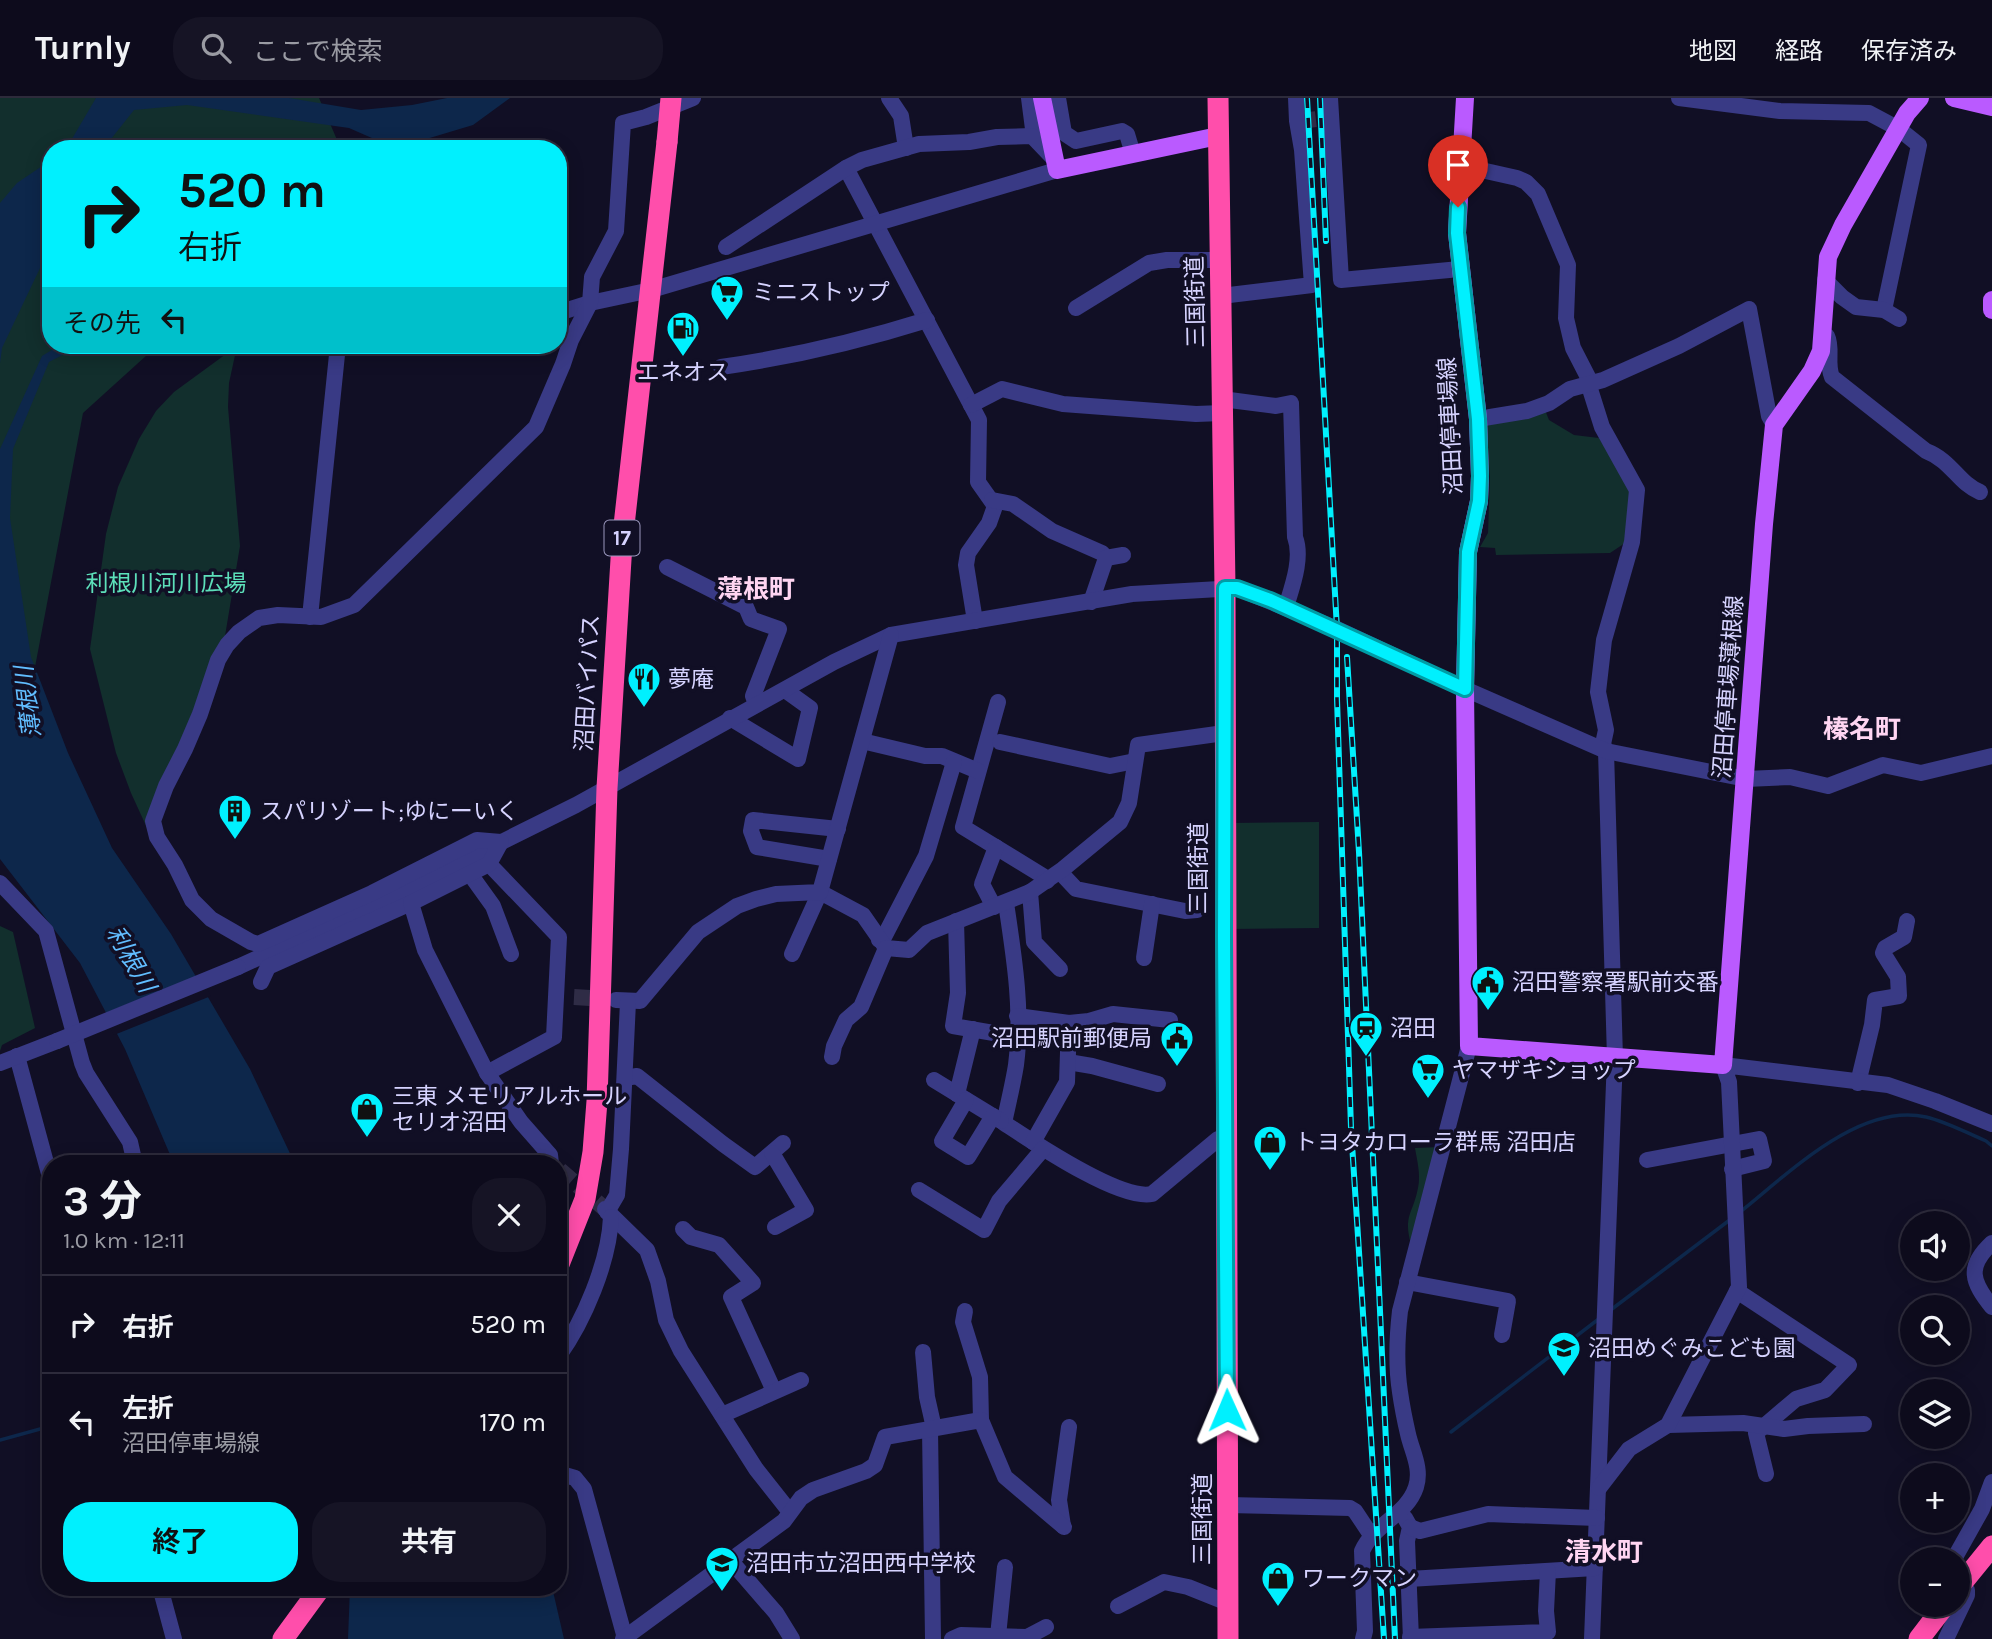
<!DOCTYPE html>
<html lang="ja">
<meta charset="utf-8">
<style>
body{margin:0;font-family:Karla,"Noto Sans JP",sans-serif;background:#161425;color:#f1f3f6;height:100vh;display:flex;flex-direction:column;font-size:26px;white-space:nowrap}
*{box-sizing:border-box;margin:0}
p{font-size:23px;color:#9a9ba3}
.icon{flex:none;width:38px;height:38px;fill:none;stroke:currentColor;stroke-width:2;stroke-linecap:round;stroke-linejoin:round}
.map{position:relative;flex:1;overflow:hidden}
.side{position:absolute;left:42px;top:1057px;width:525px;height:441px;display:flex;flex-direction:column;background:#0d0b1c;border-radius:28px;box-shadow:0 4px 18px #0003,0 0 0 2px #2d2b3b}
.side>*{flex:none}
.banner{position:absolute;left:42px;top:42px;width:525px;height:214px;border-radius:28px;box-shadow:0 4px 18px #0003,0 0 0 2px #2d2b3b;background:#00f0fe;color:#111;overflow:hidden}
.buttons{position:absolute;left:1900px;top:1113px;display:grid;gap:14px}
.buttons a{display:grid;place-items:center;width:70px;height:70px;border-radius:50%;background:#0d0b1c;box-shadow:0 4px 18px #0003,0 0 0 2px #2d2b3b;font-size:35px}
.pin{position:absolute;display:grid;place-items:center;width:60px;height:60px;color:#fff;margin:-72px -30px;border-radius:50% 50% 50% 0;rotate:-45deg;box-shadow:0 0 7px #0007}
.pin .icon{rotate:45deg}
.me{position:absolute;width:77px;margin:-38px;rotate:359deg;stroke-linejoin:round;filter:drop-shadow(0 0 5px #0008)}
.turn{display:flex;align-items:center;gap:24px;height:147px;padding:0 21px;font-size:32px}
.turn .icon{width:91px;height:91px;stroke-width:2.5}
.turn b{display:block;font-size:49px;line-height:60px}
.then{display:flex;align-items:center;height:66px;padding:0 21px;background:#0003;gap:14px;font-size:26px}
.round{display:grid;place-items:center;flex:none;width:74px;height:74px;border-radius:28px;background:#161425}
.overview{display:flex;align-items:center;justify-content:space-between;height:119px;padding:0 21px}
h1{font-size:42px;font-weight:700;line-height:52px}
.action{display:flex;gap:14px;margin-top:auto;padding:14px 21px}
.action a{flex:1;height:80px;border-radius:28px;background:#00f0fe;color:#111;font-size:28px;font-weight:700;line-height:80px;text-align:center}
.action a+a{background:#161425;color:#f1f3f6}
ul{padding:0;list-style:none}
li{display:flex;align-items:center;gap:21px;height:98px;padding:0 21px;border-top:2px solid #2d2b3b}
li div{flex:1}
li b{display:block;font-size:26px}
li em{font-style:normal}
header{display:flex;align-items:center;gap:42px;box-sizing:border-box;height:98px;padding:0 35px;background:#0d0b1c;border-bottom:2px solid #2d2b3b}
header strong{font-size:33px}
nav{display:flex;gap:38px;margin-inline-start:auto;font-size:24px}
.search{width:490px;height:63px;background:#161425;display:flex;align-items:center;gap:18px;box-sizing:border-box;padding:0 24px;border-radius:28px;color:#9a9ba3;font-size:26px}
.map>svg:first-child{display:block}
.green{fill:#122f2d}
.water{fill:#0d274b}
.pier{fill:#110f25}
.lines{fill:none;stroke-linecap:round;stroke-linejoin:round}
.stream{stroke:#0d274b;stroke-width:3.5}
.minor-tunnel{stroke:#2f2c46;stroke-width:16;stroke-dasharray:16 8;stroke-linecap:butt}
.minor{stroke:#393a85;stroke-width:16}
.major{stroke:#ba5aff;stroke-width:18}
.highway{stroke:#ff4eab;stroke-width:21}
.rail-casing{stroke:#00f0fe;stroke-width:6}
.rail{stroke:#110f25;stroke-width:3.5;stroke-dasharray:10;stroke-linecap:butt}
.minor-bridge{stroke:#393a85;stroke-width:16}
.highway-bridge{stroke:#ff4eab;stroke-width:21}
.route-casing{stroke:#009ca5;stroke-width:18}
.route{stroke:#00f0fe;stroke-width:12}
.labels{text-anchor:middle;stroke-width:7;stroke-linejoin:round;paint-order:stroke}
.shield{fill:#110f25;stroke:#9b98be;stroke-width:2}
.shield-label{font-size:21px;font-weight:bold;fill:#d6d3ff}
.poi-label{font-size:23px;fill:#d6d3ff;stroke:#110f25;text-anchor:start}
.street-label{font-size:23px;fill:#d6d3ff;stroke:#110f25}
.park-label{font-size:23px;fill:#5de0ba;stroke:#110f25}
.water-label{font-size:24px;font-style:italic;fill:#61bdff;stroke:#110f25}
.quarter-label{font-size:26px;font-weight:bold;fill:#ffd5f2;stroke:#110f25}
</style>
<header>
<strong>Turnly</strong>
<div class="search"><svg class="icon" aria-label="search" viewBox="0 0 24 24"><circle cx="10" cy="10" r="6"/><path d="M15 15l6 6"/></svg>ここで検索</div>
<nav><a>地図</a><a>経路</a><a>保存済み</a></nav>
</header>
<div class="map">
<svg width="1992" height="1541" viewBox="0 0 1992 1541">
<rect width="100%" height="100%" fill="#110f25"/>
<g class="green">
<polygon points="0,0 319,0 341,51 51,51 51,247 158,247 83,315 5,728 0,719"/>
<polygon points="237,248 229,285 228,309 240,448 224,544 148,732 131,695 116,655 90,551 106,436 118,389 139,341 156,313 174,294"/>
<polygon points="1545,312 1549,322 1574,337 1599,340 1633,395 1628,443 1610,455 1496,457 1495,450 1480,449 1488,435 1490,379 1486,325"/>
<polygon points="1319,724 1319,830 1232,831 1232,725"/>
<polygon points="0,828 13,834 35,930 2,947 0,953"/>
<path d="M1440 1049 1411 1146C1403 1117 1413 1116 1418 1090 1421 1077 1417 1062 1415 1050Z"/>
</g>
<g class="water">
<polygon points="96,0 289,0 361,12 412,7 447,0 510,0 473,27 413,45 406,45 404,51 389,51 391,44 381,44 349,30 187,7 134,12 103,51 66,51"/>
<polygon points="51,62 51,147 2,250 0,265 0,105 17,85"/>
<polygon points="60,247 82,247 49,264 13,351 10,420 31,559 68,655 112,750 171,836 250,971 295,1066 174,1066 125,951 80,865 0,761 0,351 42,258"/>
<polygon points="350,1489 552,1489 564,1541 348,1541"/>
</g>
<polygon class="pier" points="199,877 211,898 114,937 103,916"/>
<g class="lines">
<g class="stream">
<path d="M1740 1114C1788 1076 1859 1004 1926 1019 1947 1024 1967 1035 1986 1043L1992 1048"/>
<polyline points="1612,1211 1731,1121"/>
<polyline points="1451,1334 1600,1220"/>
<polyline points="0,1342 51,1328"/>
</g>
<g class="minor-tunnel">
<polyline points="1300,23 1326,20"/>
<polyline points="574,899 610,901"/>
<polyline points="560,1072 605,1111"/>
</g>
<g class="minor">
<polyline points="889,0 901,18 906,50"/>
<polyline points="1029,0 1033,31 1032,38"/>
<polyline points="1058,0 1064,35 1076,43 1122,33 1127,36 1133,56"/>
<polyline points="1330,0 1341,182 1460,171"/>
<polyline points="1679,0 1780,13 1869,15 1899,31 1919,47 1884,212"/>
<polyline points="1459,67 1517,80 1526,84 1538,96 1568,167 1566,220 1573,250 1591,285 1590,291 1602,329 1637,392 1632,444 1604,542 1598,594 1606,632 1603,646 1606,653 1615,960 1592,1541"/>
<polyline points="846,70 979,322 978,384 995,408 989,425 968,455 966,467 975,523"/>
<polyline points="726,149 846,70 862,62 919,46 969,44 997,39 1032,38 1054,61"/>
<polyline points="1825,182 1842,199 1856,209 1884,212 1899,221"/>
<polyline points="1221,198 1312,187 1302,52 1297,23 1296,0"/>
<polyline points="1076,210 1149,165 1167,162 1220,162"/>
<polyline points="558,215 590,205 651,192 1057,72"/>
<path d="M1827 238C1833 250 1826 265 1832 279L1926 353C1952 363 1958 385 1980 394"/>
<path d="M721 269C791 259 860 243 927 222"/>
<path d="M1222 301 1276 308 1291 305 1295 439C1303 460 1292 489 1286 509"/>
<polyline points="971,307 1002,291 1063,306 1196,316 1222,315"/>
<polyline points="1478,321 1527,313 1549,305 1570,291 1603,282 1679,248 1749,211 1769,318 1774,327"/>
<polyline points="992,402 1013,406 1052,433 1102,455 1106,460"/>
<polyline points="667,469 746,509 751,521 779,531 753,598 756,606"/>
<polyline points="1091,504 1106,460 1123,457"/>
<polyline points="310,519 338,247"/>
<polyline points="998,604 963,729 1043,778 1047,783"/>
<polyline points="730,620 798,661 810,610 785,592"/>
<polyline points="862,643 925,658 942,658 978,673"/>
<polyline points="1000,644 1110,668 1135,663"/>
<polyline points="829,761 757,749 751,733 753,722 838,731"/>
<polyline points="1060,774 1076,791 1185,813 1197,812"/>
<polyline points="470,776 493,808 511,856"/>
<polyline points="0,785 46,833 82,965 86,975 130,1044 135,1066"/>
<polyline points="1030,794 1034,844 1060,871"/>
<path d="M1006 805C1014 858 1023 913 1016 967 1013 986 1008 1006 1004 1025 1033 1044 1120 1103 1152 1096L1218 1041 1225 1038"/>
<polyline points="994,809 982,786 996,749"/>
<polyline points="956,823 958,895 953,928 1017,939"/>
<polyline points="879,842 884,839 926,758 954,664"/>
<polyline points="792,856 820,794 863,817 886,850 909,852 927,835 1030,794 1063,771 1120,724 1129,705 1138,647 1224,635"/>
<polyline points="1144,860 1152,806"/>
<polyline points="238,869 401,794 576,707 834,564 891,537 1132,496 1237,490 1337,531 1465,591 1606,653 1746,681 1790,679 1828,688 1883,667 1921,675 1992,658"/>
<polyline points="261,884 268,869 411,805"/>
<polyline points="616,902 640,903 698,834 737,808 756,801 776,796 820,794 891,537"/>
<polyline points="1017,918 1069,925 1089,923 1113,916 1170,922"/>
<polyline points="17,958 51,1083"/>
<polyline points="832,959 834,948 846,922 861,909 886,850"/>
<polyline points="1068,964 1092,968 1158,986"/>
<polyline points="0,965 57,943"/>
<polyline points="487,975 554,939 559,839 489,766"/>
<polyline points="625,980 637,978 723,1046 755,1069 783,1045"/>
<polyline points="934,982 1001,1023"/>
<polyline points="1858,985 1872,927 1875,902 1899,898 1898,879 1883,855 1885,850 1904,839 1907,823"/>
<polyline points="957,996 973,931"/>
<polyline points="966,1002 942,1043 968,1059 993,1018"/>
<polyline points="1033,1044 1067,984 1069,925"/>
<polyline points="772,1055 806,1112 775,1129"/>
<polyline points="1647,1062 1759,1041 1764,1063 1732,1071"/>
<polyline points="551,1066 550,1057 521,1024 487,975 425,852 411,805 489,766 501,744 477,742 372,795 258,846 251,844 211,821 192,802 175,767 157,739 153,723 166,688 185,651 200,616 218,562 227,547 239,534 259,520 278,517 321,519 354,507 536,329 563,266 571,242 590,205 592,179 616,133 623,25 646,19 693,0"/>
<polyline points="919,1092 984,1132 999,1103 1043,1051"/>
<polyline points="605,1111 647,1152 658,1183 666,1222 681,1253 756,1371 790,1414"/>
<polyline points="607,1114 617,1097 621,1051 628,904"/>
<polyline points="683,1131 691,1139 719,1147 753,1185 731,1199 774,1293"/>
<path d="M1992 1145C1966 1169 1972 1184 1992 1209"/>
<polyline points="1407,1184 1508,1203 1502,1237"/>
<polyline points="1737,1193 1849,1267 1825,1292 1796,1301 1756,1335 1766,1376"/>
<polyline points="965,1213 963,1224 980,1279 981,1322"/>
<polyline points="923,1254 927,1299 934,1330"/>
<path d="M558 1259C584 1223 609 1164 611 1119"/>
<polyline points="722,1317 801,1282"/>
<polyline points="1668,1327 1743,1325 1784,1331 1808,1328 1864,1326"/>
<polyline points="930,1331 933,1541"/>
<polyline points="558,1375 575,1380 584,1391 625,1540"/>
<polyline points="1599,1390 1629,1351 1668,1327 1739,1189 1729,984 1723,967 1888,987 1935,1003 1992,1026"/>
<polyline points="1228,1407 1350,1410 1355,1413 1371,1437"/>
<polyline points="1405,1420 1410,1429 1407,1443 1411,1541"/>
<polyline points="1063,1428 1059,1402 1069,1329"/>
<polyline points="1410,1429 1420,1433 1488,1416 1597,1420"/>
<polyline points="1954,1461 1982,1411 1992,1384"/>
<polyline points="730,1462 776,1515 792,1541"/>
<polyline points="1409,1481 1595,1470"/>
<polyline points="160,1489 174,1541"/>
<polyline points="1118,1508 1164,1484 1188,1489 1228,1505"/>
<polyline points="998,1538 1005,1469"/>
<polyline points="1410,1539 1548,1534 1546,1513 1548,1473"/>
<polyline points="623,1541 784,1423 801,1400 813,1392 866,1373 875,1367 885,1339 981,1322 1005,1379 1064,1429"/>
<polyline points="952,1541 961,1537 1027,1539 1046,1529"/>
<path d="M1363 1541 1365 1533 1362 1453C1374 1426 1407 1417 1416 1389 1422 1370 1412 1354 1408 1336 1405 1323 1402 1308 1400 1294 1396 1268 1397 1239 1400 1213L1469 948"/>
<polyline points="1946,1541 1967,1497 1967,1492 1958,1482"/>
</g>
<g class="major">
<polyline points="1042,0 1057,72 1218,38"/>
<polyline points="1465,0 1457,135 1478,321 1480,378 1479,403 1468,454 1465,591 1469,948 1723,967 1764,426 1774,327 1812,273 1821,253 1828,159 1843,127 1907,15 1920,0"/>
<polyline points="1954,0 1992,9"/>
<polyline points="1992,202 1992,212"/>
</g>
<g class="highway">
<polyline points="1218,0 1225,490 1228,1541"/>
<polyline points="558,1169 585,1101 593,1054 597,1003 607,690 622,445 667,44"/>
<polyline points="1958,1490 1992,1448"/>
<polyline points="283,1541 321,1489"/>
<polyline points="1919,1541 1945,1507"/>
</g>
<defs>
<g id="rail">
<polyline points="1307,0 1337,531 1337,601 1351,1030 1384,1541"/>
<polyline points="1320,0 1326,143"/>
<polyline points="1347,559 1359,754 1395,1541"/>
</g>
</defs>
<use href="#rail" class="rail-casing"/>
<use href="#rail" class="rail"/>
<polyline class="minor-bridge" points="57,943 238,869"/>
<polyline class="highway-bridge" points="667,44 671,0"/>
</g>
<g class="lines">
<defs>
<polyline id="route" points="1227,1312 1224,838 1225,490 1237,490 1270,502 1465,591 1468,454 1479,403 1480,378 1478,321 1457,135 1458,109"/>
</defs>
<use href="#route" class="route-casing"/>
<use href="#route" class="route"/>
</g>
<defs>
<symbol id="supermarket-pin" viewBox="-11 -11 22 30"><path d="M0 17L-7.5 6A9.5 9.5 0 1 1 7.5 6Z" fill="#00f0fe" stroke="#110f25"/><path d="M-6-5.5h2.5l.6 2H6L4.5 2H-2.5L-4.4-4H-6ZM-1.5 3.2a1.3 1.3 0 1 0 .1 0ZM3 3.2a1.3 1.3 0 1 0 .1 0Z" fill="#111"/></symbol>
<symbol id="fuel-pin" viewBox="-11 -11 22 30"><path d="M0 17L-7.5 6A9.5 9.5 0 1 1 7.5 6Z" fill="#00f0fe" stroke="#110f25"/><path d="M-5.5-6h7V0h2V4h1.3V-2.5L3-4.5l.8-.8L6-3V5H2.5V1h-1V6h-7ZM-4.2-4.7v3.2H.2V-4.7Z" fill="#111"/></symbol>
<symbol id="restaurant-pin" viewBox="-11 -11 22 30"><path d="M0 17L-7.5 6A9.5 9.5 0 1 1 7.5 6Z" fill="#00f0fe" stroke="#110f25"/><path d="M-5-6h1v4h1v-4h1v4h1v-4h1v5L-1.5 .5V6h-2V.5L-5-1ZM5-6V6H3V1.5H1.5Q1.5-4 5-6Z" fill="#111"/></symbol>
<symbol id="building-pin" viewBox="-11 -11 22 30"><path d="M0 17L-7.5 6A9.5 9.5 0 1 1 7.5 6Z" fill="#00f0fe" stroke="#110f25"/><path d="M-4-6H4V6H1V3H-1V6H-4ZM-2.5-4.3h1.7v1.8h-1.7ZM.8-4.3h1.7v1.8H.8ZM-2.5-1h1.7V.8h-1.7ZM.8-1h1.7V.8H.8Z" fill="#111"/></symbol>
<symbol id="civic-pin" viewBox="-11 -11 22 30"><path d="M0 17L-7.5 6A9.5 9.5 0 1 1 7.5 6Z" fill="#00f0fe" stroke="#110f25"/><path d="M-.6-6.5H3V-4.5H.6V-3L4-1V1h2V6H-6V1h2V-1L-.6-3ZM-1.2 2.5V6h2.4V2.5Z" fill="#111"/></symbol>
<symbol id="station-pin" viewBox="-11 -11 22 30"><path d="M0 17L-7.5 6A9.5 9.5 0 1 1 7.5 6Z" fill="#00f0fe" stroke="#110f25"/><path d="M-3-6H3Q5-6 5-4V2Q5 4 3 4L4.5 6H3L1.5 4h-3L-3 6H-4.5L-3 4Q-5 4-5 2V-4Q-5-6-3-6ZM-3.5-4v3h7v-3ZM-3.5 1v1.5H-2V1ZM2 1v1.5H3.5V1Z" fill="#111"/></symbol>
<symbol id="shop-pin" viewBox="-11 -11 22 30"><path d="M0 17L-7.5 6A9.5 9.5 0 1 1 7.5 6Z" fill="#00f0fe" stroke="#110f25"/><path d="M-5-2.5h2.3a2.7 3.5 0 0 1 5.4 0H5L5.5 6h-11ZM-1.5-2.5h3a1.5 2.3 0 0 0-3 0Z" fill="#111"/></symbol>
<symbol id="school-pin" viewBox="-11 -11 22 30"><path d="M0 17L-7.5 6A9.5 9.5 0 1 1 7.5 6Z" fill="#00f0fe" stroke="#110f25"/><path d="M0-5L7-2L0 1L-7-2ZM-4 1L0 2.5L4 1V4Q0 6-4 4Z" fill="#111"/></symbol>
</defs>
<g fill-rule="evenodd">
<use href="#supermarket-pin" x="708" y="175" width="38" height="52"/>
<use href="#fuel-pin" x="664" y="211" width="38" height="52"/>
<use href="#restaurant-pin" x="625" y="562" width="38" height="52"/>
<use href="#building-pin" x="216" y="694" width="38" height="52"/>
<use href="#civic-pin" x="1469" y="865" width="38" height="52"/>
<use href="#station-pin" x="1347" y="911" width="38" height="52"/>
<use href="#civic-pin" x="1158" y="921" width="38" height="52"/>
<use href="#supermarket-pin" x="1409" y="953" width="38" height="52"/>
<use href="#shop-pin" x="348" y="992" width="38" height="52"/>
<use href="#shop-pin" x="1251" y="1025" width="38" height="52"/>
<use href="#school-pin" x="1545" y="1231" width="38" height="52"/>
<use href="#school-pin" x="703" y="1446" width="38" height="52"/>
<use href="#shop-pin" x="1259" y="1461" width="38" height="52"/>
</g>
<g class="labels">
<rect class="shield" x="604.5" y="422.5" width="35" height="35" rx="5"/>
<g class="shield-label">
<text x="622" y="447">17</text>
</g>
<g class="poi-label">
<text x="752" y="202">ミニストップ</text>
<text x="683" y="282" text-anchor="middle">エネオス</text>
<text x="668" y="589">夢庵</text>
<text x="260" y="721">スパリゾート;ゆにーいく</text>
<text x="1512" y="892">沼田警察署駅前交番</text>
<text x="1390" y="938">沼田</text>
<text x="1152" y="948" text-anchor="end">沼田駅前郵便局</text>
<text x="1452" y="980">ヤマザキショップ</text>
<text x="392" y="1006">三東 メモリアルホール<tspan x="392" dy="26">セリオ沼田</tspan></text>
<text x="1294" y="1052">トヨタカローラ群馬 沼田店</text>
<text x="1588" y="1258">沼田めぐみこども園</text>
<text x="746" y="1473">沼田市立沼田西中学校</text>
<text x="1302" y="1488">ワークマン</text>
</g>
<g class="street-label">
<text transform="translate(1195 204) rotate(-91)" y="8">三国街道</text>
<text transform="translate(1450 328) rotate(-93)" y="8">沼田停車場線</text>
<text transform="translate(587 585) rotate(-87)" y="8">沼田バイパス</text>
<text transform="translate(1728 589) rotate(-86)" y="8">沼田停車場薄根線</text>
<text transform="translate(1198 770) rotate(-90)" y="8">三国街道</text>
<text transform="translate(1202 1421) rotate(-90)" y="8">三国街道</text>
</g>
<g class="park-label">
<text x="166" y="493">利根川河川広場</text>
</g>
<g class="water-label">
<text transform="translate(28 604) rotate(-97)" y="8">薄根川</text>
<text transform="translate(131 861) rotate(60)" y="8">利根川</text>
</g>
<g class="quarter-label">
<text x="756" y="500">薄根町</text>
<text x="1862" y="640">榛名町</text>
<text x="1604" y="1463">清水町</text>
</g>
</g>
</svg>
<div class="buttons">
<a><svg class="icon" aria-label="sound" viewBox="0 0 24 24"><path d="M4 9h4l5-4v14l-5-4H4zM17 9q2 3 0 6"/></svg></a>
<a><svg class="icon" aria-label="search" viewBox="0 0 24 24"><circle cx="10" cy="10" r="6"/><path d="M15 15l6 6"/></svg></a>
<a><svg class="icon" aria-label="layers" viewBox="0 0 24 24"><path d="M12 4l9 5-9 5-9-5zM3 14l9 5 9-5"/></svg></a>
<a>+</a>
<a>−</a>
</div>
<div class="pin" style="left:1458px;top:109px;background:#d93025"><svg class="icon" aria-label="arrive" viewBox="0 0 24 24"><path d="M6 21V4h12l-3 4 3 4H6"/></svg></div>
<svg class="me" style="left:1227px;top:1312px" viewBox="-20 -20 40 40"><path d="M0-17L14 15 0 8-14 15z" fill="#00f0fe" stroke="#fff" stroke-width="4"/></svg>
<div class="banner">
<div class="turn"><svg class="icon" aria-label="right" viewBox="0 0 24 24"><path d="M7 20v-9h11M14 6l5 5-5 5"/></svg><div><b>520 m</b>右折</div></div>
<div class="then">その先<svg class="icon" aria-label="left" viewBox="0 0 24 24"><path d="M17 20v-9H6M10 6l-5 5 5 5"/></svg></div>
</div>
<section class="side">
<div class="overview"><div><h1>3 分</h1><p>1.0 km · 12:11</p></div><a class="round"><svg class="icon" aria-label="close" viewBox="0 0 24 24"><path d="M6 6l12 12M18 6L6 18"/></svg></a></div>
<ul>
<li><svg class="icon" aria-label="right" viewBox="0 0 24 24"><path d="M7 20v-9h11M14 6l5 5-5 5"/></svg><div><b>右折</b></div><em>520 m</em></li>
<li><svg class="icon" aria-label="left" viewBox="0 0 24 24"><path d="M17 20v-9H6M10 6l-5 5 5 5"/></svg><div><b>左折</b><p>沼田停車場線</p></div><em>170 m</em></li>
</ul>
<div class="action"><a>終了</a><a>共有</a></div>
</section>
</div>
